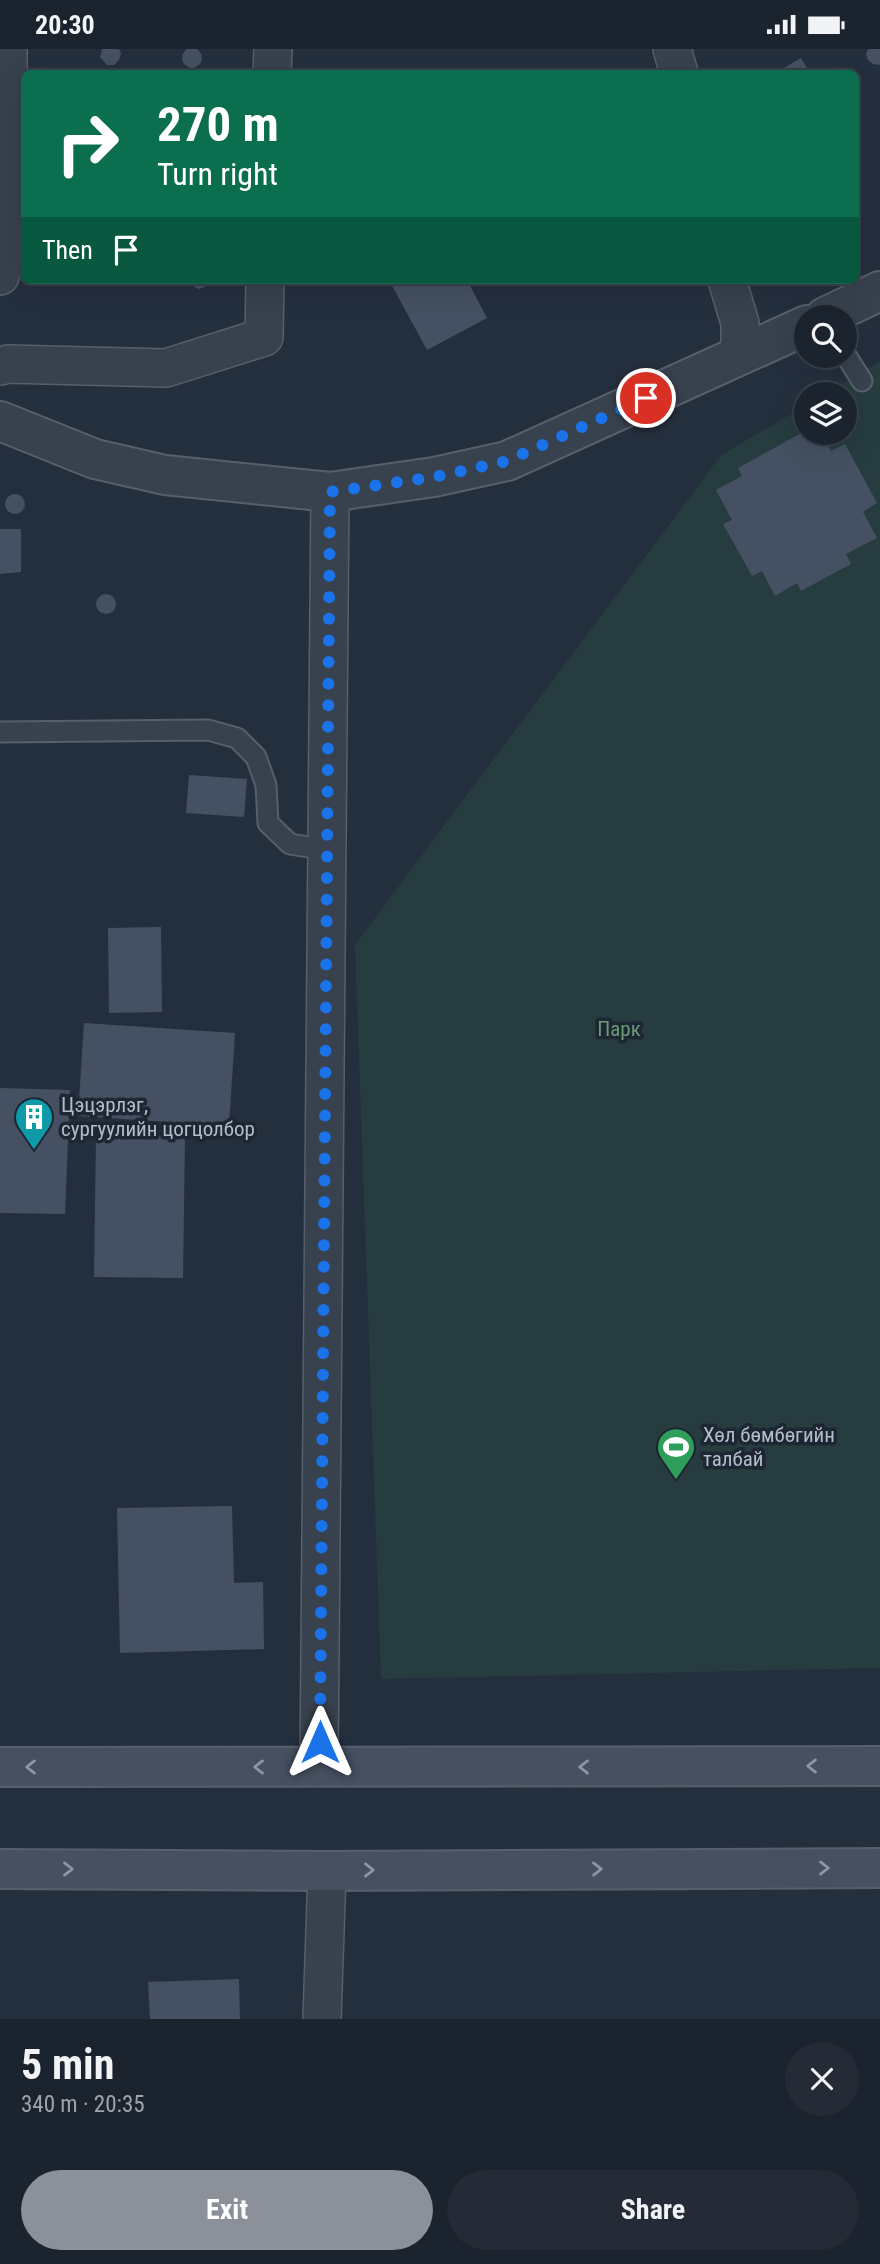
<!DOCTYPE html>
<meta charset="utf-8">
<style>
body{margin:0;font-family:"Roboto Condensed",sans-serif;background:#242b36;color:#f1f3f6;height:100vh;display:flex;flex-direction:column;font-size:26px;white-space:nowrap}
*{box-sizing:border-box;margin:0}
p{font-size:23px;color:#a0a4aa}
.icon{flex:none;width:38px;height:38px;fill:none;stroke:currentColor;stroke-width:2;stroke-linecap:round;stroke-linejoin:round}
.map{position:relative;height:1970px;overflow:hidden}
.details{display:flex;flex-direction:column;background:#1b232e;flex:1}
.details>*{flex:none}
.top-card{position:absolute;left:21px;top:21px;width:838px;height:214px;border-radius:10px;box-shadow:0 7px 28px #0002,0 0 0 2px #39404a;background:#0b6e4f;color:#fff;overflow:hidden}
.fabs{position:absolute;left:794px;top:256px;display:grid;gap:14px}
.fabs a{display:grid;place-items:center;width:63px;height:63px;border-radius:50%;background:#1b232e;box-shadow:0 7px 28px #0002,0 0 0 2px #39404a;font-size:35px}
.pin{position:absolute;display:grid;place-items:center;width:60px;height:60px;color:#fff;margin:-30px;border:4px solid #fff;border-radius:50%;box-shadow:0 2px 7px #0007}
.me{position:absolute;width:77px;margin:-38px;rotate:0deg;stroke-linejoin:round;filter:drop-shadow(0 0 5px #0008)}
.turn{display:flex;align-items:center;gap:24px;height:147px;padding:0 21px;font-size:32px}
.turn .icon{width:91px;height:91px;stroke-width:2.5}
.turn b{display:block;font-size:49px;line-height:60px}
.then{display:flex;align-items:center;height:66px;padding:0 21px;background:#0003;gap:14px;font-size:26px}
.round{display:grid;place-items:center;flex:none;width:74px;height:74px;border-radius:37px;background:#242b36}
.summary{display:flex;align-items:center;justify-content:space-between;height:119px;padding:0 21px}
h1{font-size:42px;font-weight:700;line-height:52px}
.button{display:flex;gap:14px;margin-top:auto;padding:14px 21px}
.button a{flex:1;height:80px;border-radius:42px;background:#8c9099;color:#fff;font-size:28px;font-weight:700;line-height:80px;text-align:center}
.button a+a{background:#242b36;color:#f1f3f6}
.status{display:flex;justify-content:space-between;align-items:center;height:49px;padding:0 35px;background:#1b232e;direction:ltr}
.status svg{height:19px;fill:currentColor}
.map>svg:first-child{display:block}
.green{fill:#263c3f}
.building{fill:#455162}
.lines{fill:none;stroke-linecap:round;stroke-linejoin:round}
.service-casing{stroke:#565f6c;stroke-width:23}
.minor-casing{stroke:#565f6c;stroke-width:40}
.tertiary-casing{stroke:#565f6c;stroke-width:42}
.secondary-casing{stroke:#565f6c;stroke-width:42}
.service{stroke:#38414e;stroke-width:19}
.minor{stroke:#38414e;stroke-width:37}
.tertiary{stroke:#38414e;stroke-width:38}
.secondary{stroke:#465061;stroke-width:38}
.oneway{stroke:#8e96a5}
.route{stroke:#1a73e8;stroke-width:12;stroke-dasharray:0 21.6}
.labels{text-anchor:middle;stroke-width:7;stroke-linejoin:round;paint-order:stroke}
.park-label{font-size:21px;fill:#6b9a76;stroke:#1d2633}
.poi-label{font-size:21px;fill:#b4bcc9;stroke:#1d2633;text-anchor:start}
</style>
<div class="status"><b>20:30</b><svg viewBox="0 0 49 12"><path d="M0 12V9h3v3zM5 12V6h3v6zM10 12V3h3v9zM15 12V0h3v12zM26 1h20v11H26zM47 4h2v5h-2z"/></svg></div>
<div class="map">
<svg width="880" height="1970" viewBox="0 0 880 1970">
<rect width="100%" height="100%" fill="#242f3e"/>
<polygon class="green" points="880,313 880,1619 381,1630 355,896 721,406 807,356 807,383 845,383 845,345 825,345"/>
<g class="building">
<circle cx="192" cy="9" r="10"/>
<polygon points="102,0 119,0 121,4 119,11 114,16 107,16 100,8"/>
<polygon points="868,0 880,0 880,16 873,15 868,11 866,5"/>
<polygon points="801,9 810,24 775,24"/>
<polygon points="189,231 210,231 206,237 199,240 193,237"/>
<polygon points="389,231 467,231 487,269 427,301"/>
<polygon points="807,381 807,383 821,383 831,402 845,395 877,454 863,463 877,489 846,505 851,515 801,542 797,534 775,547 762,522 752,527 723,475 732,471 716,441 742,427 738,419"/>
<circle cx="15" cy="455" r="10"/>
<polygon points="0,480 21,480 21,523 0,525"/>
<circle cx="106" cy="555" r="10"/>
<polygon points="189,726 247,730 244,768 186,764"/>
<polygon points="161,878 162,963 109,964 108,879"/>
<polygon points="84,974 235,984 229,1077 78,1067"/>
<polygon points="0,1039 70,1041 65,1165 0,1164"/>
<polygon points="96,1086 185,1087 183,1229 94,1228"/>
<polygon points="232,1457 234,1534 263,1533 264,1600 120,1604 117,1459"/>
<polygon points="239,1930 240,1970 150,1970 148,1933"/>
</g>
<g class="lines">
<defs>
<g id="service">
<polyline points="845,305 862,332"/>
<polyline points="0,683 208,681 237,689 256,708 266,736 268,774 290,795 327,801"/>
</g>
<g id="minor">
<polyline points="672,0 679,24"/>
<polyline points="272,24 273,0"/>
<polyline points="0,227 9,175 8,0"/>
<polyline points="727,231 740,274 740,307"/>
<polyline points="0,317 8,315 166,319 264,288 265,231"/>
<polyline points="319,1718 330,443"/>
<polyline points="322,1970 327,1822"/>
</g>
<g id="tertiary">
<polyline points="825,268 880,242"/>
<polyline points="0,372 95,410 165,426 330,443 434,428 507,412 807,276"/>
</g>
<g id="secondary">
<polyline points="0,1718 880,1717"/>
<polyline points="0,1820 327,1822 880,1819"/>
</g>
</defs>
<use href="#service" class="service-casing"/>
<use href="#minor" class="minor-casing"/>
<use href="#tertiary" class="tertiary-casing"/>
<use href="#secondary" class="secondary-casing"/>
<use href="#service" class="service"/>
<use href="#minor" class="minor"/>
<use href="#tertiary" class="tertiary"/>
<use href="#secondary" class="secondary"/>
</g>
<defs><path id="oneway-chevron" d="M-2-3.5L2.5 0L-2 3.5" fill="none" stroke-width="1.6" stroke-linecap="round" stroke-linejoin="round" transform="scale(1.75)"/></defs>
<g class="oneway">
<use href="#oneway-chevron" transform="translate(812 1717) rotate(180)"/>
<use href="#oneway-chevron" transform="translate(31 1718) rotate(-180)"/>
<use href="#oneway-chevron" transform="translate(259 1718) rotate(-180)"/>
<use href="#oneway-chevron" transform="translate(584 1718) rotate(180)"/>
<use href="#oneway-chevron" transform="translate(824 1819)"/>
<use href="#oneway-chevron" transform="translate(68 1820)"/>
<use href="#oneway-chevron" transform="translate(597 1820)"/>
<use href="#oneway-chevron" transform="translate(369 1821)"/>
</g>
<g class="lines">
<polyline class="route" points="320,1693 330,443 434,428 507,412 646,349"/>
</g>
<defs>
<symbol id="building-pin" viewBox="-11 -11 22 30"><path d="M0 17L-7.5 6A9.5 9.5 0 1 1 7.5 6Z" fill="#0f9aa8" stroke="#1d2633"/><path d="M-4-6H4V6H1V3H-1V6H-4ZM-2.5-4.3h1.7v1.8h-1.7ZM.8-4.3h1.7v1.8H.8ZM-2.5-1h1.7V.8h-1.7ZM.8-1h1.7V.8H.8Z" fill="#fff"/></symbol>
<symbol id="stadium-pin" viewBox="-11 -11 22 30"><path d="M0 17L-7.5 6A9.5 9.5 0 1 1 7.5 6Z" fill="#2e9e5b" stroke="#1d2633"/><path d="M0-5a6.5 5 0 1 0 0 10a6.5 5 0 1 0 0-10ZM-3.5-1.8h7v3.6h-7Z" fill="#fff"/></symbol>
</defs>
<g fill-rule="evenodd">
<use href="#building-pin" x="12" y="1046" width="44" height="60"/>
<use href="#stadium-pin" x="654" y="1376" width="44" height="60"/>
</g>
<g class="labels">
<g class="park-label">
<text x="619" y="987">Парк</text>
</g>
<g class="poi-label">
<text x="61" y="1063">Цэцэрлэг,<tspan x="61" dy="24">сургуулийн цогцолбор</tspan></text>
<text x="703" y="1393">Хөл бөмбөгийн<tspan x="703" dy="24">талбай</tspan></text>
</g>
</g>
</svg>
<div class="fabs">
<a><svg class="icon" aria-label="search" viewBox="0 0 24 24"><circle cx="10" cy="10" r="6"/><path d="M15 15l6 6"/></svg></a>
<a><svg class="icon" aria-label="layers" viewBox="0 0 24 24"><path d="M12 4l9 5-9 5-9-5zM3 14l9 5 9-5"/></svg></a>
</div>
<div class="pin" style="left:646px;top:349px;background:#d93025"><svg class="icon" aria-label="arrive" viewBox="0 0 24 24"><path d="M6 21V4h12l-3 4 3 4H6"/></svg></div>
<svg class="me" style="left:320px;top:1693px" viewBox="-20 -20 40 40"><path d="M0-17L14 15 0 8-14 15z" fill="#1a73e8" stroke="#fff" stroke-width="4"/></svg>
<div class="top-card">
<div class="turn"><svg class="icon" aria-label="right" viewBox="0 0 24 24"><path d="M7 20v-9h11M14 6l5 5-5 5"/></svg><div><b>270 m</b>Turn right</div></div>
<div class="then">Then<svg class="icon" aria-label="arrive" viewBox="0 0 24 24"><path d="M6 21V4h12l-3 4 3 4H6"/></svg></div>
</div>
</div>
<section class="details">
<div class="summary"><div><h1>5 min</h1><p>340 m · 20:35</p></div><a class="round"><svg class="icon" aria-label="close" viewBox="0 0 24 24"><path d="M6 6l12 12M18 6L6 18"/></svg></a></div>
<div class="button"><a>Exit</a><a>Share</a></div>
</section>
